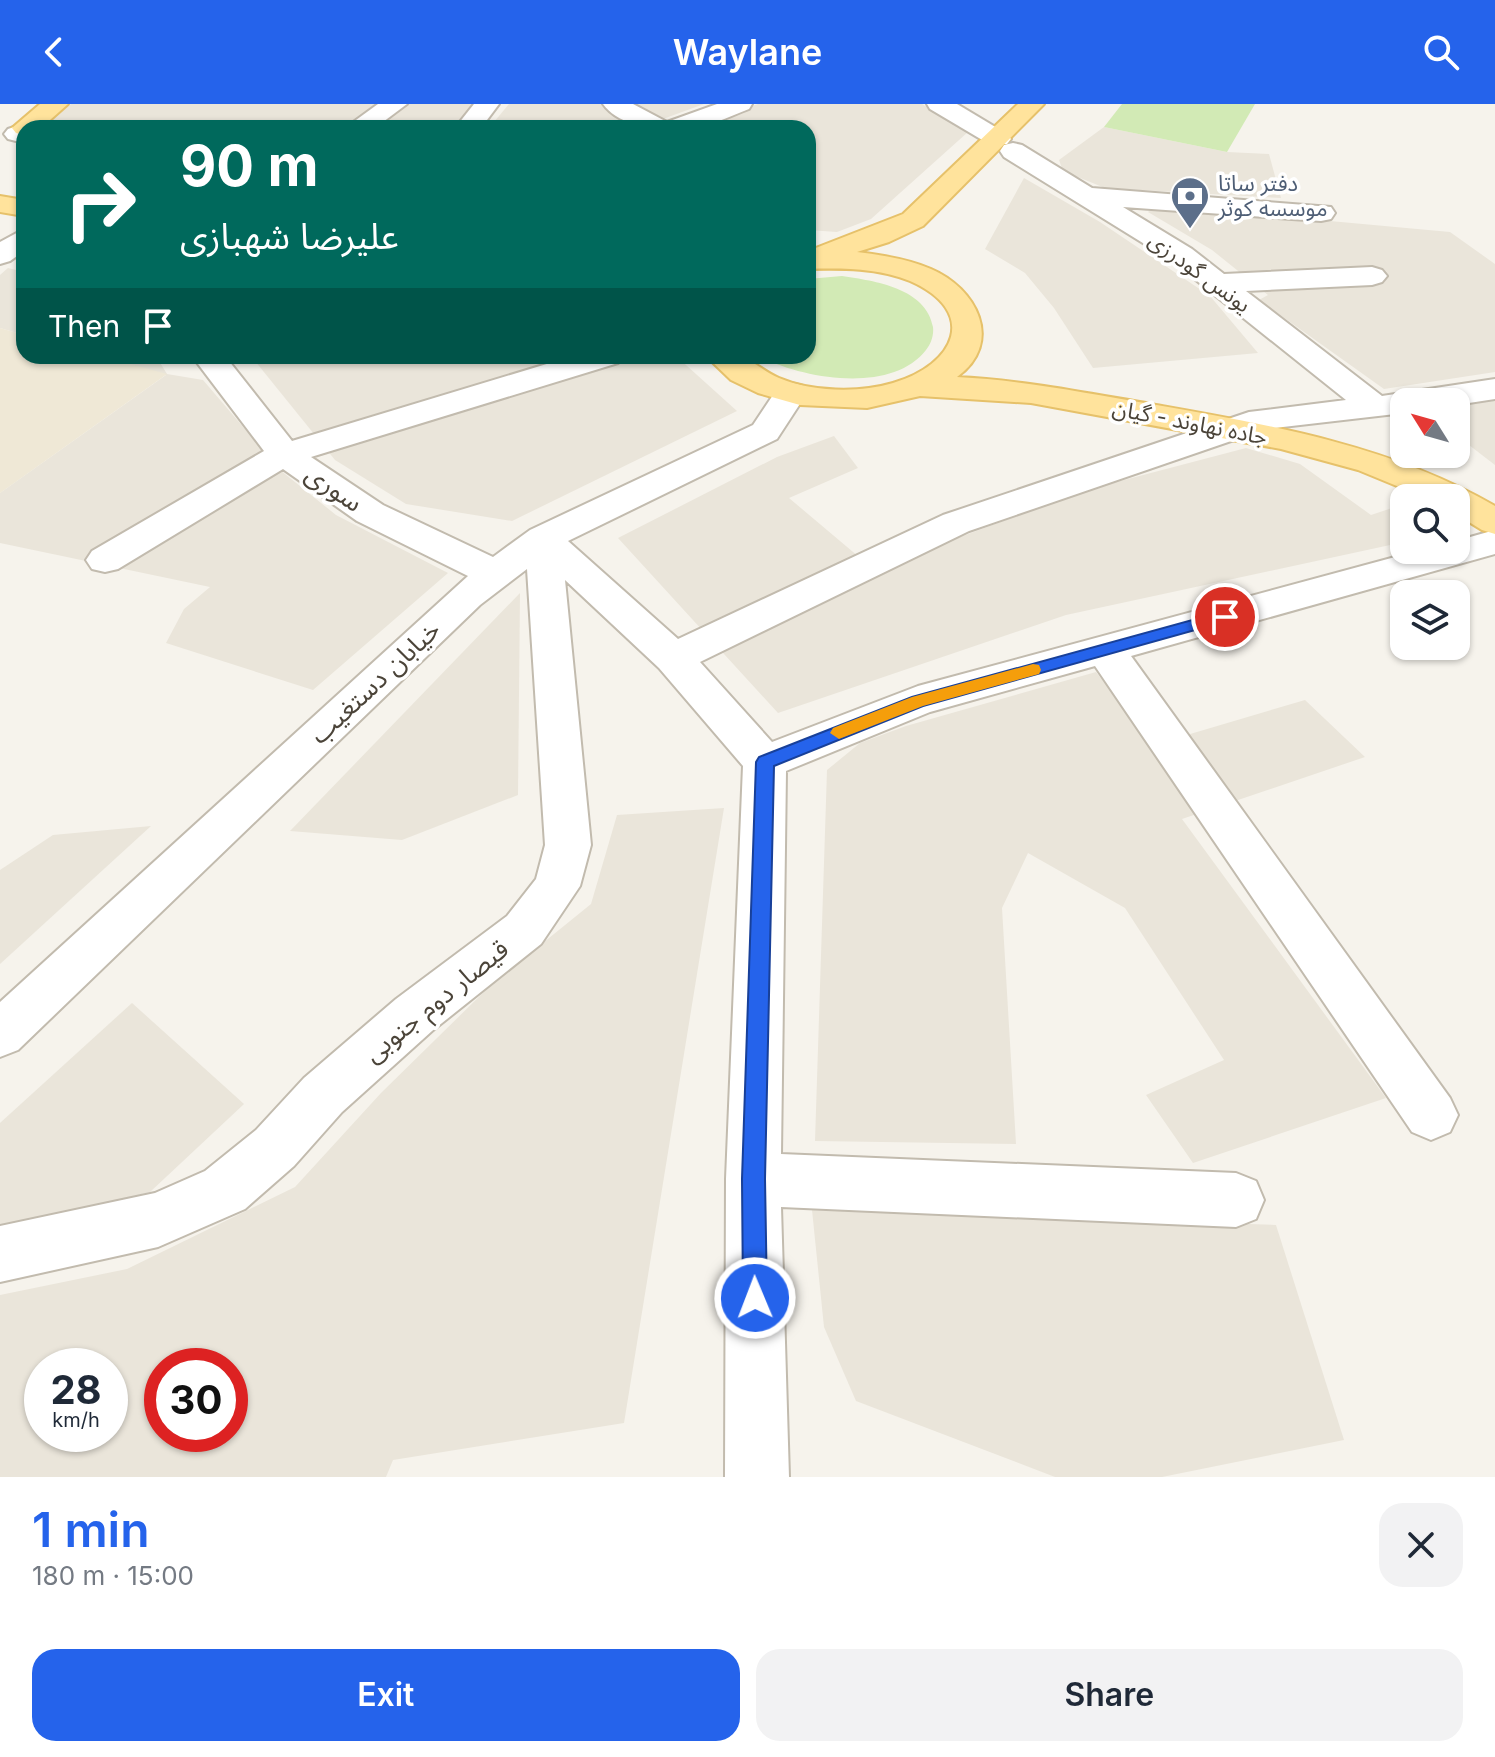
<!DOCTYPE html>
<meta charset="utf-8">
<style>
body{margin:0;font-family:Inter,"Noto Sans Arabic",sans-serif;background:#f2f2f3;color:#1f2937;height:100vh;display:flex;flex-direction:column;font-size:30px;white-space:nowrap}
*{box-sizing:border-box;margin:0}
p{font-size:26px;color:#747a83}
.icon{flex:none;width:44px;height:44px;fill:none;stroke:currentColor;stroke-width:2;stroke-linecap:round;stroke-linejoin:round}
.map{position:relative;height:1373px;overflow:hidden}
.drawer{display:flex;flex-direction:column;background:#fff;flex:1}
.drawer>*{flex:none}
.hud{position:absolute;left:16px;top:16px;width:800px;height:244px;border-radius:24px;box-shadow:0 2px 6px #0004;background:#00695c;color:#fff;overflow:hidden}
.needle{width:52px;rotate:307deg}
.controls{position:absolute;left:1390px;top:284px;display:grid;gap:16px}
.controls a{display:grid;place-items:center;width:80px;height:80px;border-radius:16px;background:#fff;box-shadow:0 2px 6px #0004;font-size:40px}
.speed{position:absolute;left:24px;top:1244px;display:flex;gap:16px;font-size:40px;font-weight:700;text-align:center}
.speed>*{display:grid;place-content:center;width:104px;height:104px;border-radius:50%;background:#fff;box-shadow:0 2px 6px #0004;line-height:1}
.speed small{font-size:20px;font-weight:400}
.speed .limit{border:12px solid #d22;background:#fff;color:#111}
.pin{position:absolute;display:grid;place-items:center;width:68px;height:68px;color:#fff;margin:-34px;border:4px solid #fff;border-radius:50%;box-shadow:0 2px 8px #0007}
.me{position:absolute;width:88px;margin:-44px;rotate:359deg;stroke-linejoin:round;filter:drop-shadow(0 0 6px #0008)}
.turn{display:flex;align-items:center;gap:28px;height:168px;padding:0 32px;font-size:36px}
.turn .icon{width:104px;height:104px;stroke-width:2.5}
.turn b{display:block;font-size:56px;line-height:68px}
.then{display:flex;align-items:center;height:76px;padding:0 32px;background:#0003;gap:16px;font-size:30px}
.round{display:grid;place-items:center;flex:none;width:84px;height:84px;border-radius:24px;background:#f2f2f3}
.overview{display:flex;align-items:center;justify-content:space-between;height:136px;padding:0 32px}
h1{font-size:48px;font-weight:600;line-height:60px;color:#2563eb}
.primary-button{display:flex;gap:16px;margin-top:auto;padding:16px 32px}
.primary-button a{flex:1;height:92px;border-radius:24px;background:#2563eb;color:#fff;font-size:32px;font-weight:600;line-height:92px;text-align:center}
.primary-button a+a{background:#f2f2f3;color:#1f2937}
header{display:flex;justify-content:space-between;align-items:center;height:104px;padding:0 32px;background:#2563eb;color:#fff;font-size:36px;font-weight:600}
.map>svg:first-child{display:block}
.residential{fill:#eae5da;fill-rule:evenodd}
.education{fill:#efe8d6}
.green{fill:#d2eab5}
.lines{fill:none;stroke-linecap:round;stroke-linejoin:round}
.minor-casing{stroke:#c2bbae;stroke-width:4}
.major-casing{stroke:#e6c16a;stroke-width:4}
.minor{fill:#fff;fill-rule:evenodd}
.major{fill:#ffe39c;fill-rule:evenodd}
.route{fill:#2563eb;stroke:#184099;stroke-width:2}
.slow{fill:#f59e0b}
.labels{text-anchor:middle;stroke-width:7;stroke-linejoin:round;paint-order:stroke}
.far-service-label{font-size:22px;fill:#4e5e75;stroke:#fff;text-anchor:start}
.far-street-label{font-size:22px;fill:#4b4439;stroke:#fff}
.street-label{font-size:26px;fill:#4b4439;stroke:#fff}
</style>
<header><svg class="icon" aria-label="back" viewBox="0 0 24 24"><path d="M15 5l-7 7 7 7"/></svg>Waylane<svg class="icon" aria-label="search" viewBox="0 0 24 24"><circle cx="10" cy="10" r="6"/><path d="M15 15l6 6"/></svg></header>
<div class="map">
<svg width="1495" height="1373" viewBox="0 0 1495 1373">
<rect width="100%" height="100%" fill="#f6f3ec"/>
<g class="residential">
<polygon points="71,0 382,0 343,24 41,24"/>
<polygon points="408,0 478,0 457,24 374,24"/>
<polygon points="509,0 704,0 638,24 489,24"/>
<polygon points="758,0 922,0 968,28 871,115 837,128 808,126 808,24 690,24"/>
<polygon points="1104,23 1227,48 1269,50 1281,94 1105,84 1063,67 1059,56"/>
<polygon points="1024,74 1100,118 1210,192 1258,249 1093,264 1054,204 1025,169 985,145"/>
<polygon points="1155,101 1450,128 1495,160 1495,268 1384,285 1259,196 1268,191 1212,146 1148,108"/>
<polygon points="8,164 24,168 24,231 0,224 0,171"/>
<polygon points="101,252 156,252 167,270 203,276 280,366 336,411 448,469 313,586 166,539 184,505 210,483 0,439 0,389 166,271"/>
<polygon points="251,252 676,252 737,307 512,417 406,400 335,356"/>
<polygon points="1495,292 1495,361 1456,331 1455,298"/>
<polygon points="834,332 858,364 789,394 878,469 944,439 1086,386 1246,344 1300,360 1371,411 1404,400 1404,438 1066,511 778,609 618,434 777,353"/>
<polygon points="520,489 518,691 402,736 290,727"/>
<polygon points="1096,568 1153,641 1305,596 1365,653 1182,715 1386,994 1193,1059 1146,991 1224,956 1125,804 1028,749 1002,804 1016,1040 815,1037 827,666 860,639 906,622"/>
<path d="M724 704 624 1319 393 1356 386 1373H0V1191L127 1165 295 1083 381 989 491 881 591 800 617 711ZM42 1262H110V1330H42ZM162 1262H230V1330H162Z"/>
<polygon points="151,722 0,860 0,766 53,731"/>
<polygon points="132,899 244,1000 150,1088 0,1124 0,1019"/>
<polygon points="812,1106 1276,1121 1344,1336 1162,1373 1055,1373 856,1297 824,1223"/>
</g>
<polygon class="education" points="0,224 24,231 24,252 101,252 167,270 0,389"/>
<g class="green">
<polygon points="1122,0 1255,0 1227,48 1104,23"/>
<path d="M842 172C875 177 926 184 933 223 934 231 931 240 926 246 892 290 805 275 763 254L808 252V175Z"/>
</g>
<g class="lines">
<defs>
<g id="minor">
<polygon points="378,0 407,0 375,24 345,24"/>
<polygon points="474,0 499,0 481,24 455,24"/>
<path d="M603 0H633L667 18 717 0H752L749 5C733 11 718 18 702 23 674 31 620 25 603 0Z"/>
<polygon points="927,0 957,0 1007,30 1011,35 1007,40 989,40 930,5"/>
<polygon points="17,22 27,24 24,24 24,39 8,35 4,30 8,25"/>
<polygon points="1013,39 1022,41 1092,84 1331,103 1335,109 1331,115 1321,117 1123,103 1192,145 1224,170 1372,163 1382,166 1387,172 1382,178 1372,181 1246,187 1382,292 1495,275 1495,295 1456,301 1456,298 1404,298 1404,309 1266,325 969,427 700,558 772,638 918,582 1421,446 1456,446 1456,437 1495,426 1495,450 1131,552 1450,994 1458,1011 1450,1028 1431,1036 1412,1028 1095,562 930,608 786,667 781,1050 1236,1069 1256,1077 1264,1096 1256,1115 1236,1123 781,1103 789,1373 725,1373 726,1075 743,662 659,564 565,476 591,741 580,782 541,840 432,927 342,1008 294,1062 245,1105 158,1143 0,1178 0,1122 155,1089 205,1067 256,1026 304,974 396,895 507,812 536,775 545,741 527,465 480,501 18,946 0,953 0,898 468,472 357,417 283,365 118,465 105,468 92,465 86,456 92,447 264,347 192,252 225,252 292,337 573,252 623,252 618,259 311,353 383,401 493,453 530,426 753,321 779,282 791,279 803,282 807,289 777,335 568,437 678,535 943,411 1249,308 1346,296 1172,157 1004,53 1000,47 1004,41"/>
<polygon points="24,125 24,147 10,157 0,160 0,138"/>
</g>
<g id="major">
<polygon points="40,0 68,0 41,24 24,24 24,31 16,29 12,24"/>
<path d="M1018 0H1044L923 122 889 138 857 148C882 151 908 155 931 165 976 184 1005 238 957 273 1022 276 1086 289 1151 300 1269 321 1390 341 1495 402V430L1482 426 1456 410V394H1426L1358 366 1281 345 1031 299 920 292 867 304 800 301 758 289 731 276 706 252C716 252 734 249 742 253 755 258 766 269 779 274 812 288 859 289 893 279 955 261 980 208 910 177 878 164 842 164 808 165V147L903 110Z"/>
<polygon points="0,92 24,96 24,112 0,108"/>
</g>
</defs>
<use href="#minor" class="minor-casing"/>
<use href="#major" class="major-casing"/>
<use href="#minor" class="minor"/>
<use href="#major" class="major"/>
</g>
<polygon class="route" points="1225,507 1231,509 1231,516 923,602 774,662 765,1075 767,1194 763,1203 755,1206 746,1203 743,1194 742,1075 756,658 759,653 912,593"/>
<polygon class="slow" points="1033,560 1039,561 1041,566 1039,570 923,602 839,635 830,629 833,624 912,593"/>
<defs>
<symbol id="bank-pin" viewBox="-11 -11 22 30"><path d="M0 17L-7.5 6A9.5 9.5 0 1 1 7.5 6Z" fill="#5c6f8a" stroke="#fff"/><path d="M-6-4H6V4H-6ZM0-2.3a2.3 2.3 0 1 0 0 4.6a2.3 2.3 0 1 0 0-4.6Z" fill="#fff"/></symbol>
</defs>
<g fill-rule="evenodd">
<use href="#bank-pin" x="1168" y="70" width="44" height="60"/>
</g>
<g class="labels">
<g class="far-service-label">
<text x="1218" y="87">دفتر ساتا<tspan x="1218" dy="25">موسسه کوثر</tspan></text>
</g>
<g class="far-street-label">
<text transform="translate(1200 168) rotate(36)" y="8">یونس گودرزی</text>
<text transform="translate(1190 318) rotate(11)" y="8">جاده نهاوند - گیان</text>
</g>
<g class="street-label">
<text transform="translate(334 384) rotate(34)" y="9">سوری</text>
<text transform="translate(375 578) rotate(-43)" y="9">خیابان دستغیب</text>
<text transform="translate(436 897) rotate(-39)" y="9">قیصار دوم جنوبی</text>
</g>
</g>
</svg>
<div class="controls">
<a><svg class="needle" viewBox="-14 -14 28 28"><path d="M0-13l5 13h-10z" fill="#e53935"/><path d="M0 13l5-13h-10z" fill="#747a83"/></svg></a>
<a><svg class="icon" aria-label="search" viewBox="0 0 24 24"><circle cx="10" cy="10" r="6"/><path d="M15 15l6 6"/></svg></a>
<a><svg class="icon" aria-label="layers" viewBox="0 0 24 24"><path d="M12 4l9 5-9 5-9-5zM3 14l9 5 9-5"/></svg></a>
</div>
<div class="speed"><div>28<small>km/h</small></div><div class="limit">30</div></div>
<div class="pin" style="left:1225px;top:513px;background:#d93025"><svg class="icon" aria-label="arrive" viewBox="0 0 24 24"><path d="M6 21V4h12l-3 4 3 4H6"/></svg></div>
<svg class="me" style="left:755px;top:1194px" viewBox="-20 -20 40 40"><circle r="17" fill="#2563eb" stroke="#fff" stroke-width="3"/><path d="M0-11L8 9 0 5-8 9z" fill="#fff"/></svg>
<div class="hud">
<div class="turn"><svg class="icon" aria-label="right" viewBox="0 0 24 24"><path d="M7 20v-9h11M14 6l5 5-5 5"/></svg><div><b>90 m</b>علیرضا شهبازی</div></div>
<div class="then">Then<svg class="icon" aria-label="arrive" viewBox="0 0 24 24"><path d="M6 21V4h12l-3 4 3 4H6"/></svg></div>
</div>
</div>
<section class="drawer">
<div class="overview"><div><h1>1 min</h1><p>180 m · 15:00</p></div><a class="round"><svg class="icon" aria-label="close" viewBox="0 0 24 24"><path d="M6 6l12 12M18 6L6 18"/></svg></a></div>
<div class="primary-button"><a>Exit</a><a>Share</a></div>
</section>
